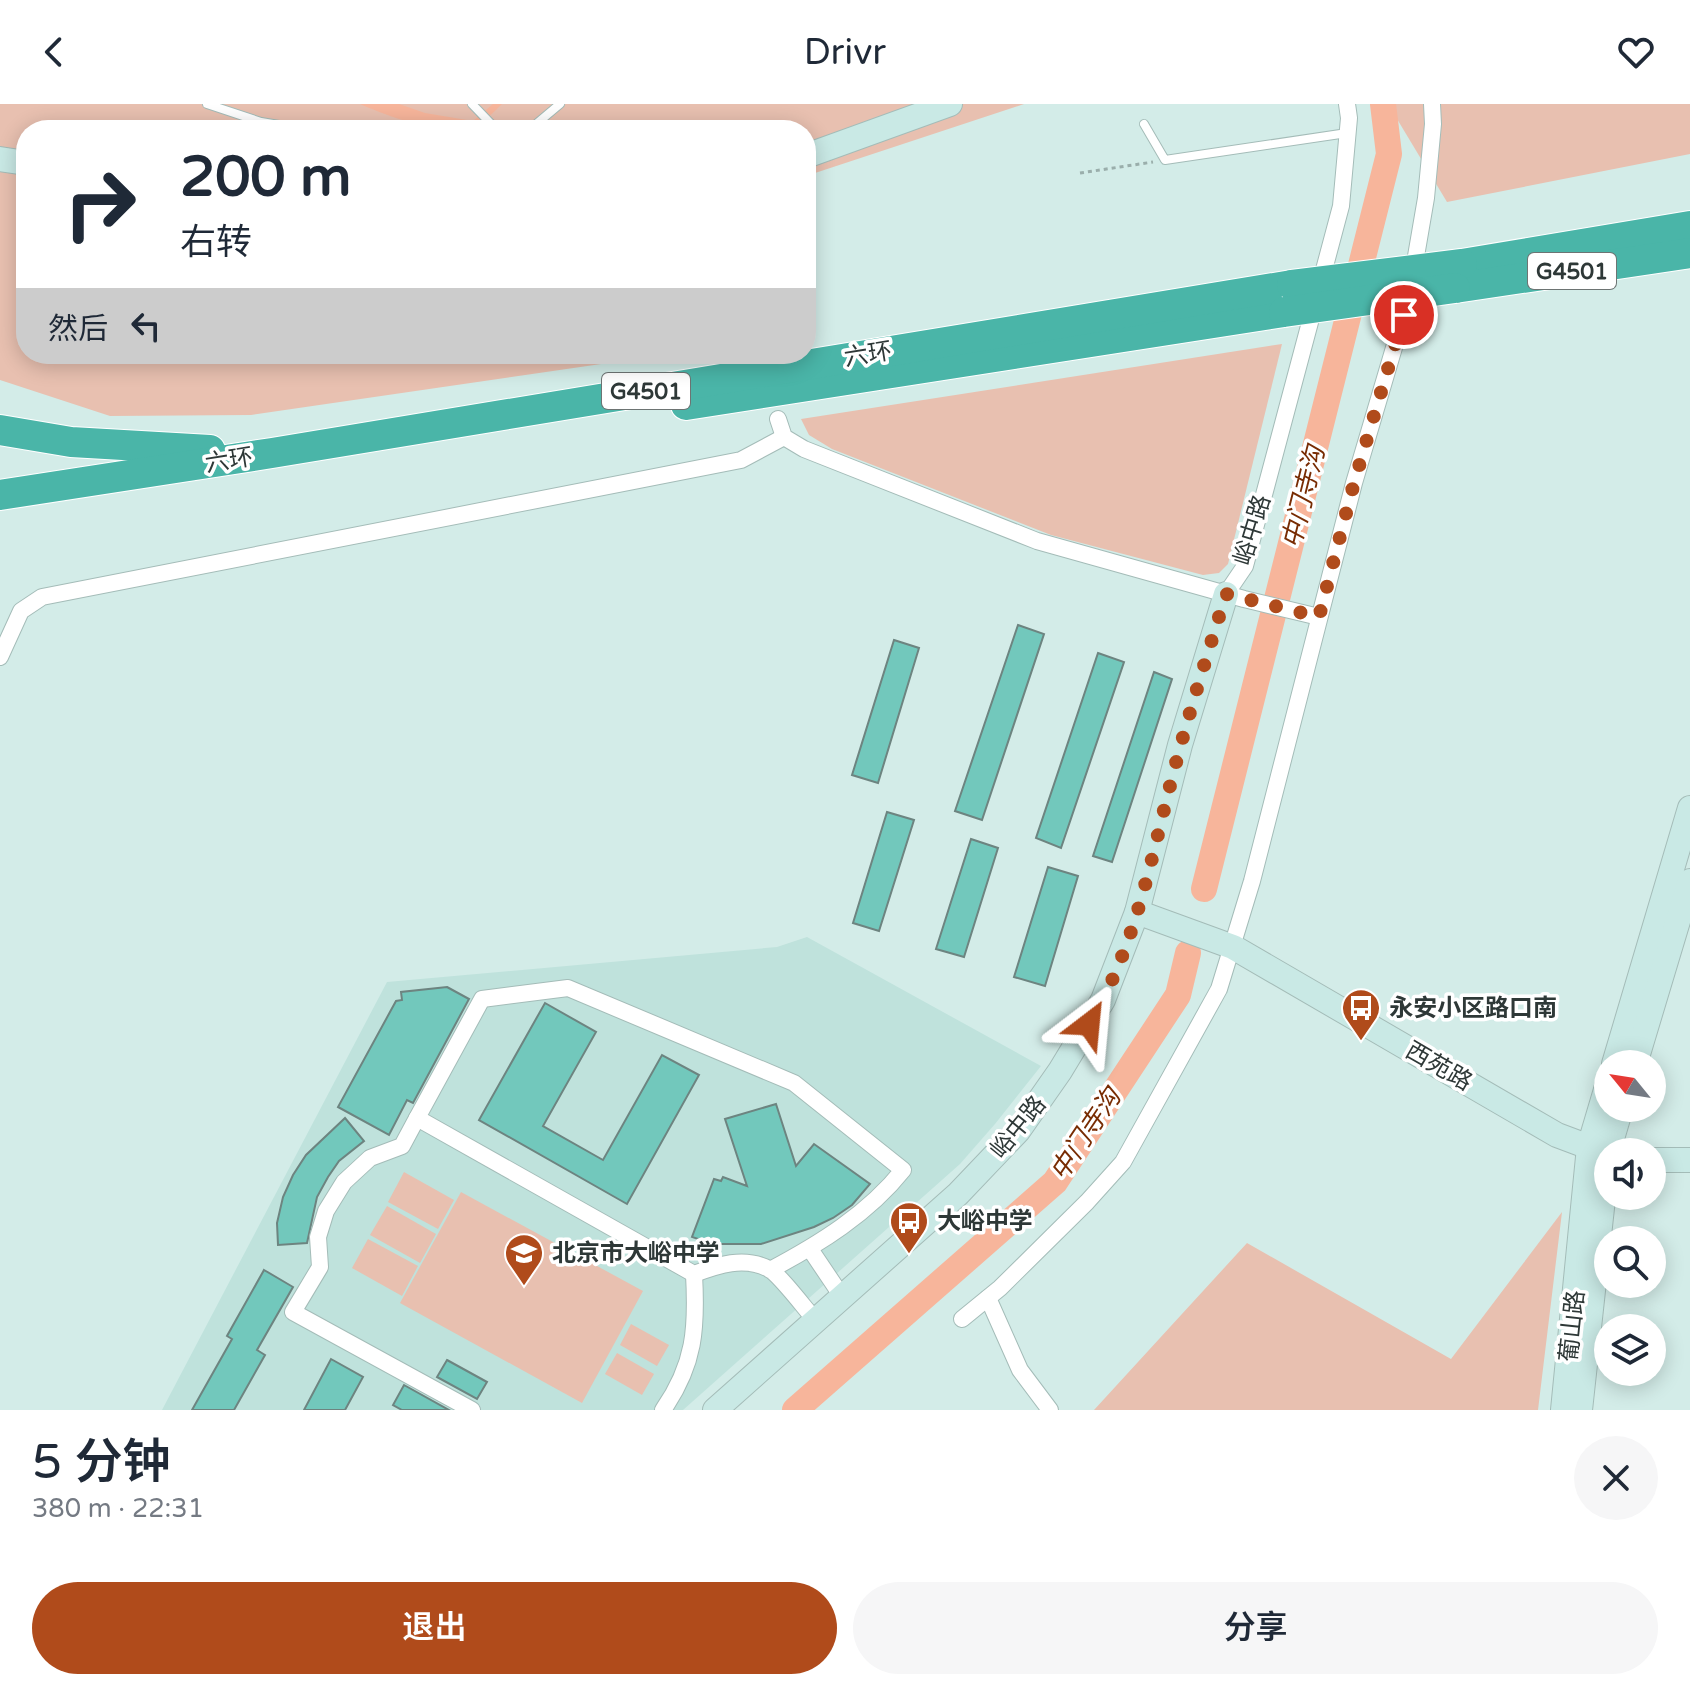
<!DOCTYPE html>
<html lang="zh">
<meta charset="utf-8">
<style>
body{margin:0;font-family:"Varela Round","Noto Sans SC",sans-serif;background:#f6f6f7;color:#1f2937;height:100vh;display:flex;flex-direction:column;font-size:30px;white-space:nowrap}
*{box-sizing:border-box;margin:0}
p{font-size:26px;color:#747a83}
.icon{flex:none;width:44px;height:44px;fill:none;stroke:currentColor;stroke-width:2;stroke-linecap:round;stroke-linejoin:round}
.map{position:relative;height:1306px;overflow:hidden}
.sheet{display:flex;flex-direction:column;background:#fff;flex:1}
.sheet>*{flex:none}
.top-card{position:absolute;left:16px;top:16px;width:800px;height:244px;border-radius:32px;box-shadow:0 4px 20px #0003;background:#fff;color:#1f2937;overflow:hidden}
.needle{width:52px;rotate:300deg}
.buttons{position:absolute;left:1594px;top:946px;display:grid;gap:16px}
.buttons a{display:grid;place-items:center;width:72px;height:72px;border-radius:50%;background:#fff;box-shadow:0 4px 20px #0003;font-size:40px}
.pin{position:absolute;display:grid;place-items:center;width:68px;height:68px;color:#fff;margin:-34px;border:4px solid #fff;border-radius:50%;box-shadow:0 2px 8px #0007}
.me{position:absolute;width:88px;margin:-44px;rotate:29deg;stroke-linejoin:round;filter:drop-shadow(0 0 6px #0008)}
.turn{display:flex;align-items:center;gap:28px;height:168px;padding:0 32px;font-size:36px}
.turn .icon{width:104px;height:104px;stroke-width:2.5}
.turn b{display:block;font-size:56px;line-height:68px}
.then{display:flex;align-items:center;height:76px;padding:0 32px;background:#0003;gap:16px;font-size:30px}
.round{display:grid;place-items:center;flex:none;width:84px;height:84px;border-radius:42px;background:#f6f6f7}
.overview{display:flex;align-items:center;justify-content:space-between;height:136px;padding:0 32px}
h1{font-size:48px;font-weight:600;line-height:60px}
.action{display:flex;gap:16px;margin-top:auto;padding:16px 32px}
.action a{flex:1;height:92px;border-radius:48px;background:#b04b1b;color:#fff;font-size:32px;font-weight:600;line-height:92px;text-align:center}
.action a+a{background:#f6f6f7;color:#1f2937}
header{display:flex;justify-content:space-between;align-items:center;height:104px;padding:0 32px;background:#fff;font-size:36px;font-weight:600}
.map>svg:first-child{display:block}
.built{fill:#bfe2dc}
.green{fill:#e8c0b0}
.water{fill:#f7b59b}
.lines{fill:none;stroke-linecap:round;stroke-linejoin:round}
.river{stroke:#f7b59b;stroke-width:26}
.building{fill:#72c8bc;stroke:#6d8480;stroke-width:2}
.lane-casing{stroke:#a4bcb8;stroke-width:10}
.street-casing{stroke:#a4bcb8;stroke-width:18}
.secondary-casing{stroke:#a4bcb8;stroke-width:26}
.highway-casing{stroke:#fff;stroke-width:32}
.path{stroke:#9aaeab;stroke-width:3;stroke-dasharray:4 4;stroke-linecap:butt}
.lane{stroke:#fff;stroke-width:8}
.street{stroke:#fff;stroke-width:16}
.secondary{stroke:#c9e9e5;stroke-width:24}
.highway{stroke:#4ab5a8;stroke-width:30}
.highway-bridge-casing{stroke:#fff;stroke-width:32;stroke-linecap:butt}
.highway-bridge{stroke:#4ab5a8;stroke-width:30}
.route{stroke:#b04b1b;stroke-width:14;stroke-dasharray:0 25.2}
.labels{text-anchor:middle;stroke-width:7;stroke-linejoin:round;paint-order:stroke}
.shield{fill:#fff;stroke:#6d7473;stroke-width:2}
.shield-label{font-size:22px;font-weight:bold;fill:#2e3837}
.street-label{font-size:24px;fill:#2e3837;stroke:#fff}
.poi-label{font-size:24px;font-weight:bold;fill:#2e3837;stroke:#fff;text-anchor:start}
.water-label{font-size:26px;font-style:italic;fill:#782c03;stroke:#fff}
</style>
<header><svg class="icon" aria-label="back" viewBox="0 0 24 24"><path d="M15 5l-7 7 7 7"/></svg>Drivr<svg class="icon" aria-label="heart" viewBox="0 0 24 24"><path d="M12 20l-8-8c-3-5 5-10 8-4 3-6 11-1 8 4z"/></svg></header>
<div class="map">
<svg width="1690" height="1306" viewBox="0 0 1690 1306">
<rect width="100%" height="100%" fill="#d3ece8"/>
<polygon class="built" points="807,833 1041,962 995,1020 960,1060 683,1306 162,1306 387,878 777,843"/>
<g class="green">
<polygon points="0,0 1024,0 806,72 806,26 26,26 26,250 670,250 251,311 110,312 0,276"/>
<polygon points="1388,0 1690,0 1690,50 1447,98"/>
<polygon points="1282,240 1228,460 1219,469 1203,471 1051,431 832,345 809,331 801,315"/>
<polygon points="404,1068 454,1096 438,1125 388,1098"/>
<polygon points="461,1088 643,1187 582,1299 400,1199"/>
<polygon points="387,1102 436,1130 420,1159 370,1131"/>
<polygon points="1562,1108 1538,1306 1094,1306 1247,1139 1451,1255"/>
<polygon points="368,1135 418,1162 402,1192 352,1164"/>
<polygon points="631,1220 669,1241 657,1262 620,1241"/>
<polygon points="617,1249 654,1270 642,1291 605,1270"/>
</g>
<path class="water" d="M360 0H399L425 9 473 17 493 0H502C493 9 484 18 471 23 442 33 388 12 360 0Z"/>
<g class="lines">
<g class="river">
<polyline points="1204,785 1389,50 1383,0"/>
<polyline points="795,1306 1055,1078 1178,891 1188,849"/>
</g>
</g>
<g class="building">
<polygon points="1018,521 1044,530 982,716 955,707"/>
<polygon points="894,536 919,544 878,679 852,671"/>
<polygon points="1098,549 1124,558 1061,744 1036,734"/>
<polygon points="1154,568 1172,575 1112,758 1093,752"/>
<polygon points="887,708 914,716 879,827 853,819"/>
<polygon points="971,735 998,744 964,853 936,845"/>
<polygon points="1048,763 1078,772 1045,882 1014,873"/>
<polygon points="447,883 469,895 413,999 407,996 389,1031 338,1003 396,897 402,896 401,888"/>
<polygon points="545,899 596,928 543,1022 603,1056 662,951 699,971 627,1100 479,1016"/>
<polygon points="776,1000 796,1062 814,1040 870,1080 852,1101 833,1114 814,1123 761,1140 707,1140 707,1138 692,1133 714,1075 721,1077 723,1073 747,1082 725,1015"/>
<polygon points="345,1014 364,1037 339,1057 328,1073 317,1093 307,1139 278,1141 277,1119 283,1093 293,1071 306,1051"/>
<polygon points="264,1166 293,1183 257,1246 265,1251 234,1306 192,1306 232,1235 227,1232"/>
<polygon points="331,1255 363,1273 345,1306 304,1306"/>
<polygon points="447,1256 487,1278 477,1295 437,1273"/>
<polygon points="404,1281 449,1306 402,1306 393,1301"/>
</g>
<g class="lines">
<defs>
<g id="lane">
<polyline points="207,0 261,18 309,26"/>
<polyline points="472,0 497,26"/>
<polyline points="1144,20 1165,56 1347,29"/>
<polyline points="529,26 560,0"/>
</g>
<g id="street">
<polyline points="778,315 784,333 804,345 1037,437 1244,495 1319,513"/>
<polyline points="1226,490 1245,462 1341,102 1349,14 1347,0"/>
<polyline points="0,553 21,507 42,493 741,356 784,333"/>
<polyline points="417,1014 402,1042 370,1054 344,1078 326,1107 318,1133 320,1163 293,1208 472,1306"/>
<polyline points="810,1145 843,1194"/>
<path d="M770 1166C819 1140 868 1110 903 1066L794 979 568 884 482 895 417 1014 694 1170C718 1161 744 1152 769 1165 780 1171 806 1206 817 1218"/>
<polyline points="988,1194 1020,1266 1050,1306"/>
<polyline points="962,1215 1000,1184 1087,1098 1123,1058 1219,885 1252,777 1354,379 1409,193 1426,94 1433,20 1432,0"/>
<path d="M663 1306C695 1260 697 1224 694 1170"/>
</g>
<g id="secondary">
<polyline points="806,52 950,0"/>
<polyline points="0,55 26,59"/>
<polyline points="1137,808 1233,843 1557,1031 1589,1043 1613,1048"/>
<polyline points="1614,960 1690,704"/>
<polyline points="1635,960 1690,777"/>
<polyline points="1608,1048 1621,1004"/>
<polyline points="1652,1056 1690,1056"/>
<polyline points="715,1306 958,1090 1018,1027 1060,967 1103,896 1137,808 1180,641 1226,490"/>
<polyline points="1563,1306 1589,1043 1608,979"/>
<polyline points="1580,1306 1608,1049"/>
</g>
<g id="highway">
<polyline points="1462,160 1690,122"/>
<polyline points="1455,184 1690,149"/>
<polyline points="686,301 1284,208"/>
<polyline points="0,326 71,338 210,346"/>
<polyline points="0,391 272,349 1292,181"/>
</g>
</defs>
<use href="#lane" class="lane-casing"/>
<use href="#street" class="street-casing"/>
<use href="#secondary" class="secondary-casing"/>
<use href="#highway" class="highway-casing"/>
<polyline class="path" points="1080,69 1153,58"/>
<use href="#lane" class="lane"/>
<use href="#street" class="street"/>
<use href="#secondary" class="secondary"/>
<use href="#highway" class="highway"/>
<defs>
<g id="highway-bridge">
<polyline points="1292,181 1462,160"/>
<polyline points="1284,208 1455,184"/>
</g>
</defs>
<use href="#highway-bridge" class="highway-bridge-casing"/>
<use href="#highway-bridge" class="highway-bridge"/>
</g>
<g class="lines">
<path class="route" d="M1089 920C1134 847 1150 760 1171 678 1187 615 1207 552 1226 490L1319 513 1354 379 1404 211"/>
</g>
<defs>
<symbol id="bus-pin" viewBox="-11 -11 22 30"><path d="M0 17L-7.5 6A9.5 9.5 0 1 1 7.5 6Z" fill="#b04b1b" stroke="#fff"/><path d="M-5-6H5V4H4V6H2V4H-2V6H-4V4H-5ZM-3.5-4V0h7V-4ZM-3.5 1.2v1.5H-2V1.2ZM2 1.2v1.5H3.5V1.2Z" fill="#fff"/></symbol>
<symbol id="school-pin" viewBox="-11 -11 22 30"><path d="M0 17L-7.5 6A9.5 9.5 0 1 1 7.5 6Z" fill="#b04b1b" stroke="#fff"/><path d="M0-5L7-2L0 1L-7-2ZM-4 1L0 2.5L4 1V4Q0 6-4 4Z" fill="#fff"/></symbol>
</defs>
<g fill-rule="evenodd">
<use href="#bus-pin" x="1339" y="882" width="44" height="60"/>
<use href="#bus-pin" x="887" y="1095" width="44" height="60"/>
<use href="#school-pin" x="502" y="1127" width="44" height="60"/>
</g>
<g class="labels">
<g class="shield">
<rect x="1528" y="149" width="88" height="36" rx="6"/>
<rect x="602" y="269" width="88" height="36" rx="6"/>
</g>
<g class="shield-label">
<text x="1572" y="175">G4501</text>
<text x="646" y="295">G4501</text>
</g>
<g class="street-label">
<text transform="translate(868 250) rotate(-9)" y="8">六环</text>
<text transform="translate(229 356) rotate(-9)" y="8">六环</text>
<text transform="translate(1252 426) rotate(-73)" y="8">峪中路</text>
<text transform="translate(1439 962) rotate(30)" y="8">西苑路</text>
<text transform="translate(1018 1023) rotate(-51)" y="8">峪中路</text>
<text transform="translate(1572 1222) rotate(-84)" y="8">葡山路</text>
</g>
<g class="poi-label">
<text x="1389" y="912">永安小区路口南</text>
<text x="937" y="1125">大峪中学</text>
<text x="552" y="1157">北京市大峪中学</text>
</g>
<g class="water-label">
<text transform="translate(1303 393) rotate(-76)" y="9">中门寺沟</text>
<text transform="translate(1085 1030) rotate(-56)" y="9">中门寺沟</text>
</g>
</g>
</svg>
<div class="buttons">
<a><svg class="needle" viewBox="-14 -14 28 28"><path d="M0-13l5 13h-10z" fill="#e53935"/><path d="M0 13l5-13h-10z" fill="#747a83"/></svg></a>
<a><svg class="icon" aria-label="sound" viewBox="0 0 24 24"><path d="M4 9h4l5-4v14l-5-4H4zM17 9q2 3 0 6"/></svg></a>
<a><svg class="icon" aria-label="search" viewBox="0 0 24 24"><circle cx="10" cy="10" r="6"/><path d="M15 15l6 6"/></svg></a>
<a><svg class="icon" aria-label="layers" viewBox="0 0 24 24"><path d="M12 4l9 5-9 5-9-5zM3 14l9 5 9-5"/></svg></a>
</div>
<div class="pin" style="left:1404px;top:211px;background:#d93025"><svg class="icon" aria-label="arrive" viewBox="0 0 24 24"><path d="M6 21V4h12l-3 4 3 4H6"/></svg></div>
<svg class="me" style="left:1089px;top:920px" viewBox="-20 -20 40 40"><path d="M0-17L14 15 0 8-14 15z" fill="#b04b1b" stroke="#fff" stroke-width="4"/></svg>
<div class="top-card">
<div class="turn"><svg class="icon" aria-label="right" viewBox="0 0 24 24"><path d="M7 20v-9h11M14 6l5 5-5 5"/></svg><div><b>200 m</b>右转</div></div>
<div class="then">然后<svg class="icon" aria-label="left" viewBox="0 0 24 24"><path d="M17 20v-9H6M10 6l-5 5 5 5"/></svg></div>
</div>
</div>
<section class="sheet">
<div class="overview"><div><h1>5 分钟</h1><p>380 m · 22:31</p></div><a class="round"><svg class="icon" aria-label="close" viewBox="0 0 24 24"><path d="M6 6l12 12M18 6L6 18"/></svg></a></div>
<div class="action"><a>退出</a><a>分享</a></div>
</section>
